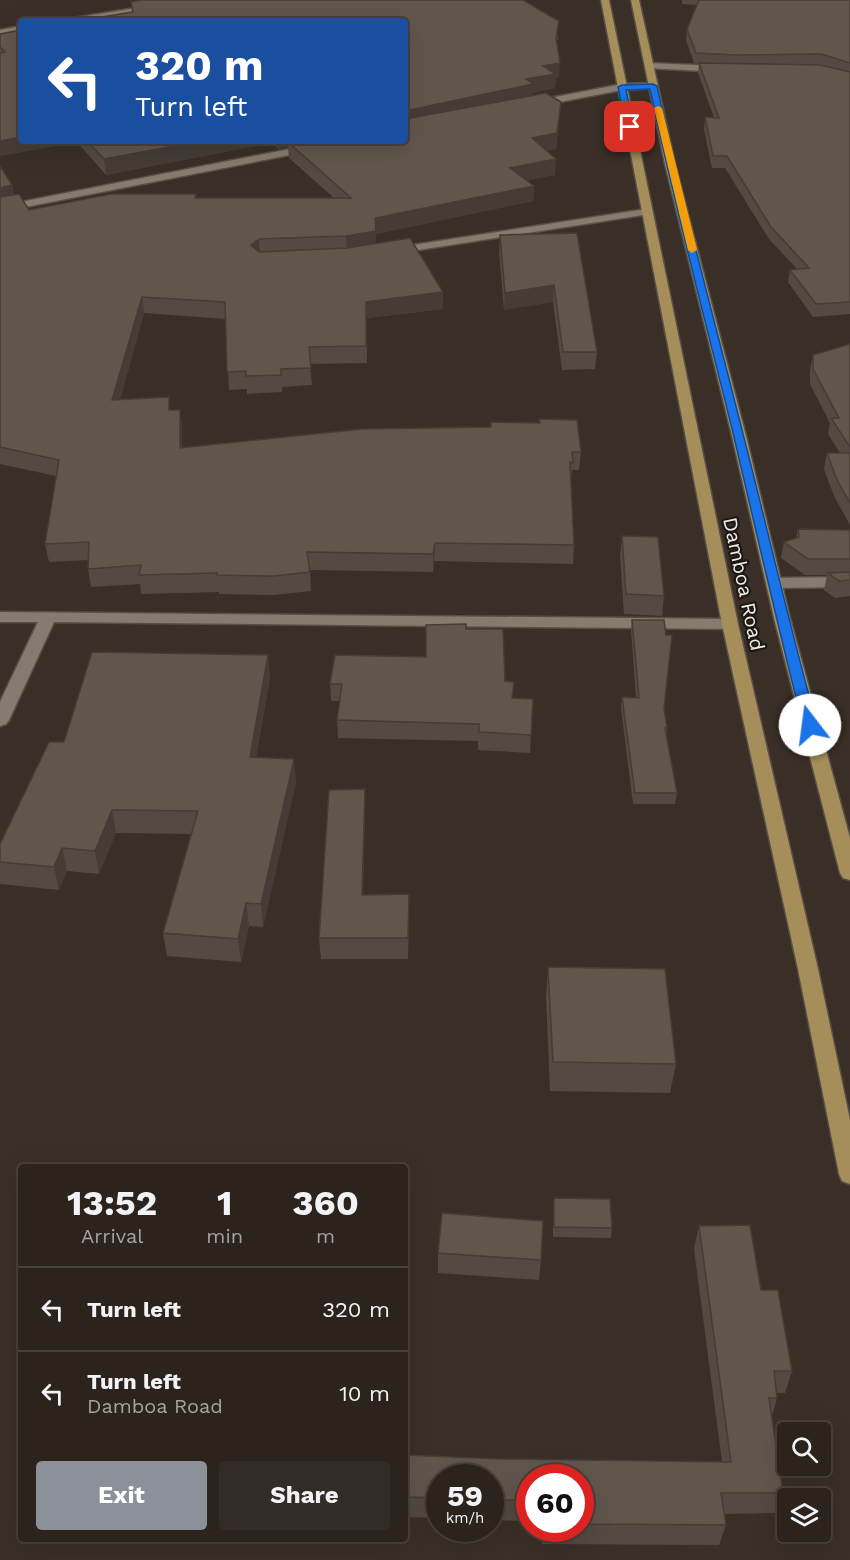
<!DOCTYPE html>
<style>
body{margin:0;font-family:"Work Sans",sans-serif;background:#332b25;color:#f1f3f6;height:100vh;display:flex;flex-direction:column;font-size:22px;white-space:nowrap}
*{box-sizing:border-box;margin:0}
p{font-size:20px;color:#a6a4a3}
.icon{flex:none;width:33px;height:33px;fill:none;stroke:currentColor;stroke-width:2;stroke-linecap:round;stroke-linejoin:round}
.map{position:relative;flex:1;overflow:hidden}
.drawer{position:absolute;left:18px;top:1164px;width:390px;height:378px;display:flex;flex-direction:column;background:#2b231c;border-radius:6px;box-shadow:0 6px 24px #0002,0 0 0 2px #47403b}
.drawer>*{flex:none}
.hud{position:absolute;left:18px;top:18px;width:390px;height:126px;border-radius:6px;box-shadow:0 6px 24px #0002,0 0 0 2px #47403b;background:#1a4fa0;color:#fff;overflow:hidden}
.fabs{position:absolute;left:777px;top:1422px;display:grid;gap:12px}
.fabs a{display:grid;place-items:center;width:54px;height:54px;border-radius:6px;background:#2b231c;box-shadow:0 6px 24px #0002,0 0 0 2px #47403b;font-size:30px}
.speed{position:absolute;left:426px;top:1464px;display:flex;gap:12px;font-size:30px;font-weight:700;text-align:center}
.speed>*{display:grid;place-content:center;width:78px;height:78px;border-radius:50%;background:#2b231c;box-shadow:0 6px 24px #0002,0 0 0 2px #47403b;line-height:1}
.speed small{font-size:15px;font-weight:400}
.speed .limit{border:9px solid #d22;background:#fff;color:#111}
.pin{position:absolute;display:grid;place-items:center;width:51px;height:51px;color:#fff;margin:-26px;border-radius:12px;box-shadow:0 3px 9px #0006}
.me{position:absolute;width:66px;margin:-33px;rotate:345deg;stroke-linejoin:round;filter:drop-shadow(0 0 4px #0008)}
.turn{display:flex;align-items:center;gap:21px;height:126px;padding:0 18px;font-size:27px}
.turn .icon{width:78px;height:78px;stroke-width:2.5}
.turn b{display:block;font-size:42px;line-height:51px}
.eta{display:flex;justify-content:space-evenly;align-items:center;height:102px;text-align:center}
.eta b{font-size:36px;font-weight:700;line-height:42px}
.cta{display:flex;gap:12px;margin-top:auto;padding:12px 18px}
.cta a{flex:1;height:69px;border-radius:6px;background:#8c9099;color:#fff;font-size:24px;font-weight:700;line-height:69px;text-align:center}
.cta a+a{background:#332b25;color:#f1f3f6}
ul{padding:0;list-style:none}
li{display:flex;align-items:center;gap:18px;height:84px;padding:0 18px;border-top:2px solid #47403b}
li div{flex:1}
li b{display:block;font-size:22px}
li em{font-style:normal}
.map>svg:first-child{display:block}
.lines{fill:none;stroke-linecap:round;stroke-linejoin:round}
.minor-casing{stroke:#574f46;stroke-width:3}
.major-casing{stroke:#574f46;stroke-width:3}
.minor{fill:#867b70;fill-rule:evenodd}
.major{fill:#a58e59;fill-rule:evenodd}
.wall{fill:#534a41}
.shaded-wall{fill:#443c35}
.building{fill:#61564c;stroke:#443c35;stroke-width:1.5}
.route{fill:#1a73e8;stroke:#114b97;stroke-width:1.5}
.slow{fill:#f59e0b}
.labels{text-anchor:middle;stroke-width:4.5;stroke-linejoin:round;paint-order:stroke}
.street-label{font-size:20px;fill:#f3ede7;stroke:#1c1814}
</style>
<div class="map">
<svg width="850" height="1560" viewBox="0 0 850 1560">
<rect width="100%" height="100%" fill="#392f26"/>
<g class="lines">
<defs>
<g id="minor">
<polygon points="185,0 205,0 89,21 69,21 73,18"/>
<polygon points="21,26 21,32 0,36 0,30"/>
<polygon points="649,63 721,66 726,69 721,72 646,68 646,64"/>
<polygon points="653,83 656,84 656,88 622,90 534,107 529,104 534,101 622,84"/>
<polygon points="330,141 351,141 346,144 0,212 0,206"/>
<polygon points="646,209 652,212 650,214 393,254 387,251 393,248"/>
<polygon points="850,577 850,587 774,588 766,583 774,578"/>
<polygon points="0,612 730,619 738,624 730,629 54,622 9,720 6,724 0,726 0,702 38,622 0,622"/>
</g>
<g id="major">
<polygon points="601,0 609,0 738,624 818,969 850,1120 850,1184 842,1181 839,1174 798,969 722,624"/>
<polygon points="631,0 639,0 675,164 746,436 790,618 850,838 850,880 843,878 840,873 774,618 732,436 665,164"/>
</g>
</defs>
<use href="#minor" class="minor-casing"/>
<use href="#major" class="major-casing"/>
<use href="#minor" class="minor"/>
<use href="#major" class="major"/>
</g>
<g class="wall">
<polygon points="682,0 850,0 850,314 813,317 788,282 790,270 797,269 769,239 725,168 712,168 704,129 705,117 714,118 698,73 699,64 694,63 686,40 687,29 697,5 682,4"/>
<polygon points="21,30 21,141 405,141 558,35 557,43 559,77 556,78 555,88 533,93 533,95 561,102 556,149 546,151 555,175 526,180 534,186 533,201 376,234 376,243 443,309 367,318 367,363 310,364 312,385 282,387 282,392 247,394 247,389 229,390 225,319 144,313 120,400 171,410 180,410 182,427 182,448 490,427 539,423 539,419 581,452 579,470 572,470 571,481 574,545 573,564 434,561 433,572 310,570 311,591 274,595 219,594 219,592 141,594 140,584 91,587 88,569 88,560 49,562 45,544 56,476 0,464 0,465 0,166 12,185 14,195 29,210 196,194 196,198 334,198 289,158 288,147 279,149 272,143 106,175 77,142 0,156 0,34"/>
<polygon points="577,233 597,352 595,369 562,370 553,302 504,310 499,252 500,235"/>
<polygon points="850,344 850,525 834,496 824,469 827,453 840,453 828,434 830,423 810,384 810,370 813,355"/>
<polygon points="798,529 850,530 850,596 835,598 824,590 827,575 805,575 781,558 784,542 796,539"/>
<polygon points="622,536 664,596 662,616 624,614 620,556"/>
<polygon points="632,620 664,708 667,728 666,737 677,793 675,804 633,804 621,708 622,697 636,698 631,630"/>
<polygon points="466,629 505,681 531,735 530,753 478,750 478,741 338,738 337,720 340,701 331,701 330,684 426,657"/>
<polygon points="268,655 270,678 256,757 296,782 263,927 249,926 241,962 167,956 163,933 192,834 116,833 99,874 67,871 59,890 0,884 0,844 64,742"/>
<polygon points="365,789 365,810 363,895 409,915 408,959 321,959 319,938"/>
<polygon points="548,967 676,1064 670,1093 550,1091 546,997"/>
<polygon points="554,1198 612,1228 611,1238 553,1237 553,1209"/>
<polygon points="699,1226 761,1290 792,1371 785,1393 777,1393 777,1398 772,1416 783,1493 776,1513 724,1514 726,1525 719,1545 542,1544 539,1528 580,1528 580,1478 530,1478 530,1521 490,1520 490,1478 440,1478 440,1518 405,1517 405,1455 502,1459 722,1462 694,1249"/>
<polygon points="438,1253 541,1260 539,1280 438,1273"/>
</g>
<g class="shaded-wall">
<polygon points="560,63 559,77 556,78 555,88 533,93 533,99 405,126 405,111 526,79 543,66"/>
<polygon points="561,102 556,149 532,154 532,138"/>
<polygon points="21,137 21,141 77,142 0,156 0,141"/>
<polygon points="202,141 272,141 272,143 106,175 104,159"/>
<polygon points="278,141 319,141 288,142 288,147 279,149"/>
<polygon points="556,159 555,175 509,183 510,168"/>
<polygon points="12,185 15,201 0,204 0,188"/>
<polygon points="534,186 533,201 376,234 376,247 347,252 346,236 375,218"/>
<polygon points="259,239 260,256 251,245"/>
<polygon points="554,285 553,302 504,310 505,293"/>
<polygon points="443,292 443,309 367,318 367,363 366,302"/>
<polygon points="142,297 144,313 115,418 112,400"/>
<polygon points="180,410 182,427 182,466 180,448"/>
<polygon points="435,543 434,561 433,572 433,554"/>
<polygon points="268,655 270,678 252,780 250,757"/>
<polygon points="294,759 296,782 263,927 261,904"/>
<polygon points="365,789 365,810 362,916 362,895"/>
<polygon points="112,810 116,833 99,874 95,851"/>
<polygon points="62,848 67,871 59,890 54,867"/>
<polygon points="409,894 409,915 408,959 408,938"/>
<polygon points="246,903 249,926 241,962 238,939"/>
</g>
<g class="building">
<polygon points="142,0 523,0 559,21 556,38 560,63 543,66 556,74 526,79 533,84 405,111 405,21 78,21 133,12 131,2"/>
<polygon points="699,0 850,0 850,63 821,54 736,55 696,53 687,29"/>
<polygon points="21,30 21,137 0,141 0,53 5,52 0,47 0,34"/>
<polygon points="699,63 820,65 850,72 850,302 816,304 790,270 809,268 771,227 727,156 713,156 705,117 719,118"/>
<polygon points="546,93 561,102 557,133 532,138 556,159 510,168 534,186 375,218 376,231 346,236 259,239 251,245 259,252 347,248 410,238 443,292 366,302 366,346 309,347 311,368 281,369 281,375 246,376 246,371 227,372 225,302 142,297 112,400 169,397 169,410 180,410 180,448 362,429 491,427 491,422 540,423 539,419 577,420 581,452 572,452 573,463 570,462 574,545 435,543 433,554 307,552 310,572 273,576 217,575 217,573 139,575 141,565 88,569 89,542 45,544 59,460 0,447 0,197 19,194 29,210 111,194 196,194 195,198 351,198 288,142 294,141 405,141 405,119"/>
<polygon points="87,141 202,141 104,159"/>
<polygon points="0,166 12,185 0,188"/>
<polygon points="577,233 597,352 563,352 554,285 505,293 500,235"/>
<polygon points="850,344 850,447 831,418 839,418 813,369 813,355"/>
<polygon points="827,453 850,453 850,503 837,480"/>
<polygon points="798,529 850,530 850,559 808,559 784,542 799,537"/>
<polygon points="622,536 658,537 664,596 626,594"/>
<polygon points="850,572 850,580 839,581 828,573"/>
<polygon points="632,620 664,620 666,635 672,635 664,708 667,728 665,728 677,793 635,793 622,697 639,698"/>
<polygon points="466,624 466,629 503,629 505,681 514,682 512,698 533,699 531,735 479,732 479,724 337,720 342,684 330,684 335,655 426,657 426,625"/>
<polygon points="92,652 268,655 250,757 294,759 261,904 246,903 238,939 163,933 198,811 112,810 95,851 62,848 54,867 0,862 0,844 49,742 64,742"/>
<polygon points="365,789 362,895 409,894 408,938 319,938 329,790"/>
<polygon points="548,967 665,969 676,1064 553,1062"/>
<polygon points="554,1198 610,1199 612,1228 554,1227"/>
<polygon points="442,1213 543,1221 541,1260 438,1253"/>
<polygon points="750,1225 761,1290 778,1290 792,1371 774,1371 777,1398 769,1398 783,1493 721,1493 726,1525 580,1524 580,1478 530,1478 530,1501 490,1499 490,1478 440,1478 440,1498 405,1497 405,1455 502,1459 731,1462 699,1226"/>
</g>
<path class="route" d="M653 84 657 86C682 203 714 318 743 434 768 531 790 628 817 725L810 729 803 725C778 628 756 530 733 433 705 319 674 204 650 89L626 90 634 127 630 129 626 127 618 87 622 85Z"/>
<polygon class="slow" points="658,106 662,108 697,250 692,253 688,250 654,108"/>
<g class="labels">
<g class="street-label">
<text transform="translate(744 584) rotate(78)" y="7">Damboa Road</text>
</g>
</g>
</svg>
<div class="fabs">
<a><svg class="icon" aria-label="search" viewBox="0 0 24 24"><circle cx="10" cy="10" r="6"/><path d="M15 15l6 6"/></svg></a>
<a><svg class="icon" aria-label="layers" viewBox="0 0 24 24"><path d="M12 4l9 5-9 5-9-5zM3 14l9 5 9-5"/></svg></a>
</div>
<div class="speed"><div>59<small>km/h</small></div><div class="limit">60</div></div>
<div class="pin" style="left:630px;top:127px;background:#d93025"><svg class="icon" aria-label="arrive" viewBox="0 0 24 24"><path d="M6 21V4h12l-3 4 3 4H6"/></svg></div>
<svg class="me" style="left:810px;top:725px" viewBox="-20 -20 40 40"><circle r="19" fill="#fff"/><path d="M0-13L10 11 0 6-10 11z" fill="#1a73e8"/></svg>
<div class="hud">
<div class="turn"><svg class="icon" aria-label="left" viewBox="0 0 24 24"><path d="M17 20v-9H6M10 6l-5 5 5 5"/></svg><div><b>320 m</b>Turn left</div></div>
</div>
<section class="drawer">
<div class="eta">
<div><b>13:52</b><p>Arrival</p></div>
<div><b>1</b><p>min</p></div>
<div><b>360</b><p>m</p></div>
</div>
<ul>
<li><svg class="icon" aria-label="left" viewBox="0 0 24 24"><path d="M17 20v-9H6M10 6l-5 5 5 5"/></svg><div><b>Turn left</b></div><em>320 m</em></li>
<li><svg class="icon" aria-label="left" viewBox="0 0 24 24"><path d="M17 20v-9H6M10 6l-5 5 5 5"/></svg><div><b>Turn left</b><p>Damboa Road</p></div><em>10 m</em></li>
</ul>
<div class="cta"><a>Exit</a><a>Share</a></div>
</section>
</div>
